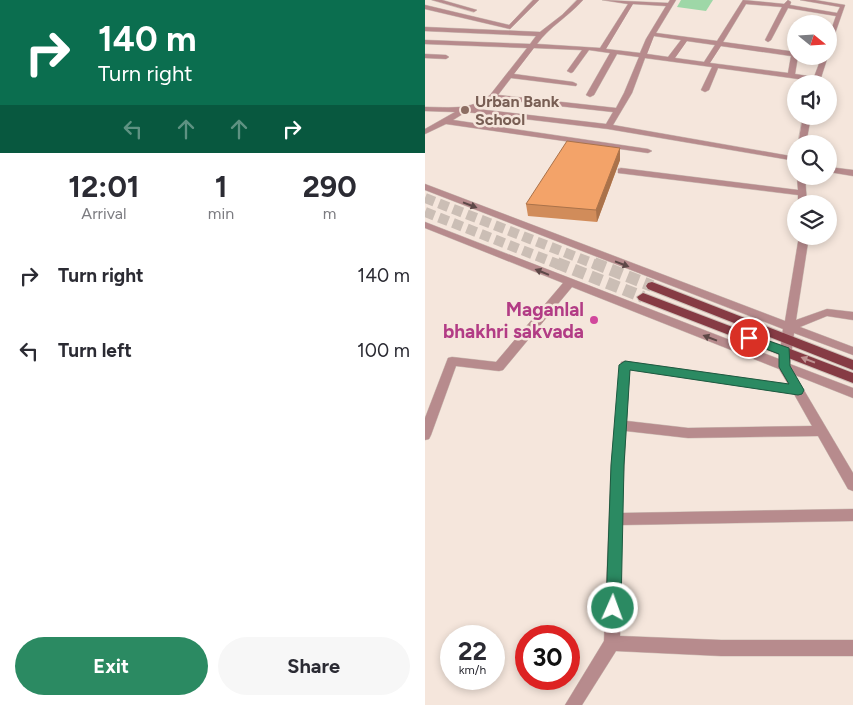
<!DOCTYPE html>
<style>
body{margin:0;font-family:Figtree,sans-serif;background:#f7f7f7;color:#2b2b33;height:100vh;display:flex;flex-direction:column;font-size:19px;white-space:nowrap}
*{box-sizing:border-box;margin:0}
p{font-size:16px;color:#7c7c81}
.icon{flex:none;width:28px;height:28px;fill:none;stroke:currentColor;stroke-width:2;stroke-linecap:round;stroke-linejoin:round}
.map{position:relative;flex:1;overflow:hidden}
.side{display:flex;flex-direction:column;background:#fff;width:425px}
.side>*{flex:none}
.banner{background:#0b6e4f;color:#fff;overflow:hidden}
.needle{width:32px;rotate:108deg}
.controls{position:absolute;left:362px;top:15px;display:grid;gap:10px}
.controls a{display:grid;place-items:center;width:50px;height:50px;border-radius:50%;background:#fff;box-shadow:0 2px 8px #0003;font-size:25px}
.speed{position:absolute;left:15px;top:625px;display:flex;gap:10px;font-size:25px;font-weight:700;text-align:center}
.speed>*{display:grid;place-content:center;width:65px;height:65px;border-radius:50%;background:#fff;box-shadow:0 2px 8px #0003;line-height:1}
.speed small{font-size:12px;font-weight:400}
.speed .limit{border:8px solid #d22;background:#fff;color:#111}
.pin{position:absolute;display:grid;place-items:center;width:42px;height:42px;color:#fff;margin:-21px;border:2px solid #fff;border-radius:50%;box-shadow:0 1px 5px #0007}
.me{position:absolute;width:55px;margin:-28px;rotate:2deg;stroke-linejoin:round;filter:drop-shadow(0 0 4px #0008)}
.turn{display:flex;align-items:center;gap:18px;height:105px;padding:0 15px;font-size:22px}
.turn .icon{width:65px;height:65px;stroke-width:2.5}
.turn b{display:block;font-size:35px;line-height:42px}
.lanes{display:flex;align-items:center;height:48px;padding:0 15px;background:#0003;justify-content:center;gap:25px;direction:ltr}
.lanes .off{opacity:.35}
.eta{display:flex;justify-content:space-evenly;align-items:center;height:85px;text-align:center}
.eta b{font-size:30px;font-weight:700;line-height:35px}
.cta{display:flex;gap:10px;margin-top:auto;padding:10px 15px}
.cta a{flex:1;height:58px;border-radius:30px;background:#2b8a62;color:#fff;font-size:20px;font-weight:700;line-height:58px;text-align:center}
.cta a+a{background:#f7f7f7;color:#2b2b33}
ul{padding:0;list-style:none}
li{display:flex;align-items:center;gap:15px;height:75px;padding:0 15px}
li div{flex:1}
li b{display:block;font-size:19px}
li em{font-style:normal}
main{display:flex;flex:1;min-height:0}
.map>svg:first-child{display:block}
.green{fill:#9ed7a7}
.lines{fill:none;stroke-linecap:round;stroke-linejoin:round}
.major-tunnel-far1{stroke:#cbbeb5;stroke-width:10;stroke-dasharray:10 5;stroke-linecap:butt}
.major-tunnel{stroke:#cbbeb5;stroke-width:12;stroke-dasharray:12 6;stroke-linecap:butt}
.minor-casing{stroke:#cfc2b9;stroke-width:1}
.major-casing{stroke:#cfc2b9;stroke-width:2}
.minor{fill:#b78b8d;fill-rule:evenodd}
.major{fill:#863b44;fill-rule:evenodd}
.wall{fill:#d18c5a}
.shaded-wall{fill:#aa724a}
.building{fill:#f3a369;stroke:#aa724a}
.oneway{fill:#5d4847}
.oneway2{fill:#be9090}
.route{fill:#2b8a62;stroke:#1c5a40}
.education-dot{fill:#8d6e63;stroke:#f5e6dc;stroke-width:2}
.hotel-dot{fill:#d1479c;stroke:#f5e6dc;stroke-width:2}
.labels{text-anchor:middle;stroke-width:5;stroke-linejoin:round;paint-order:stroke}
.far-education-label{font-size:16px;font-weight:bold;fill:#785e54;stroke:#f5e6dc;text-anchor:start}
.hotel-label{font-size:19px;font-weight:bold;fill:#b23c85;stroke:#f5e6dc;text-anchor:end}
</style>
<main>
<section class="side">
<div class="banner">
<div class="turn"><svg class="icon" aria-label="right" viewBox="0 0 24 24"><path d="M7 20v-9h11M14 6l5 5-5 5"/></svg><div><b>140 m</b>Turn right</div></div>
<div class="lanes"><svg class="icon off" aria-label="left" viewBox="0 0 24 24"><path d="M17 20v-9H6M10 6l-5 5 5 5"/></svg><svg class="icon off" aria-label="ahead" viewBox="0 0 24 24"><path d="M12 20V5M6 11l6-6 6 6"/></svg><svg class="icon off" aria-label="ahead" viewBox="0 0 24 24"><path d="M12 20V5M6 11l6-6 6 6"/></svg><svg class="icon" aria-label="right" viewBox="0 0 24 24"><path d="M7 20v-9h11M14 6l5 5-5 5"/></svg></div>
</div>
<div class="eta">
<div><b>12:01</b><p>Arrival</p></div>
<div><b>1</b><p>min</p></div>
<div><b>290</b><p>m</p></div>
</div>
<ul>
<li><svg class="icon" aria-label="right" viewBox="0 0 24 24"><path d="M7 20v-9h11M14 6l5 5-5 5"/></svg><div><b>Turn right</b></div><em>140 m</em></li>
<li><svg class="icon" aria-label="left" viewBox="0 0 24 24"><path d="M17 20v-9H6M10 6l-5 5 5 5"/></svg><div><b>Turn left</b></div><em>100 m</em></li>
</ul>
<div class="cta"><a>Exit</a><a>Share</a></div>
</section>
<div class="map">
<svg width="428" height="705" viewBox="0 0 428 705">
<rect width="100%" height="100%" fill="#f5e6dc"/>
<polygon class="green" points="256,0 288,0 281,11 252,7"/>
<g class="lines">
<g class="major-tunnel-far1">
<polyline points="0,198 172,265"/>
<polyline points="0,212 135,265"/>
</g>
<g class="major-tunnel">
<polyline points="132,263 218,297"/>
<polyline points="169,263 227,286"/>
</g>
<defs>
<g id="minor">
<polygon points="7,0 17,0 52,10 49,12"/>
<polygon points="108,0 114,0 85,29 0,9 0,5 84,25"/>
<path d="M152 0H158C144 16 124 27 112 44L175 48 203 4 177 0 243 3 245 0H251L231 33 292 41 318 0 359 4 363 0 366 2 365 5 412 13 415 7 375 0H390L420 5 406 45 404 46V36L411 16 363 8 346 40 343 42 340 40 357 7 321 4 298 42 371 52V56H373L370 74 389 77 397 56H403L394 84H386L388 81 293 68 284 90 280 92 276 90 287 67 220 58 207 93 188 125 371 157V161L183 129 41 112 28 120 223 149 227 151 223 153 21 124 0 134V129L30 112 0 111V107C24 107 46 111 65 95L102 48 0 44V40L105 44 111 36 0 31V27L115 32 137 15ZM208 4 241 6 221 39 215 53 181 49ZM229 36 256 40 243 57 222 54ZM262 41 290 45 279 62 250 58ZM296 46 366 56 363 73 285 63ZM109 48 157 50 142 71 146 73 148 72 164 50 185 53 161 95 165 97 169 95 192 54 214 57 199 93 191 108 73 95 86 78 151 86 152 84 148 82 89 74ZM70 99 188 112 181 124 52 109Z"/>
<polygon points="0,54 21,55 24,57 21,59 0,58"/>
<polygon points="378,116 386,116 381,144 373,144"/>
<polygon points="404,167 428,170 428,176 404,172"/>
<polygon points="196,168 373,190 372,176 380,176 382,204 373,204 373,195 193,173 193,169"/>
<path d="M0 184 360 321 374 236H384L371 320 402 309 428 312V320L402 316 375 327 428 347V355L369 333 365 364 428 388V398L370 375 428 473V491L423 489 393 436 263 438 201 431 197 513 428 509V521L197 525 195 636 296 640H428V656H296L191 651 157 705H140L179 641 186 465 196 362 200 361 363 384 354 369 147 287 78 370 74 371 31 366 6 435 4 439 0 440V418L23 358 27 357 71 362 138 283 0 228V222L354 359 358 329 0 190ZM205 370 369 394 387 426 263 428 202 421Z"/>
</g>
<g id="major">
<polygon points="227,282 428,360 428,370 223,289 221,286 223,283"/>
<polygon points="218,293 428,373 428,383 214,300 212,297"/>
</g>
</defs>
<use href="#minor" class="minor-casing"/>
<use href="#major" class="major-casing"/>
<use href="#minor" class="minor"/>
<use href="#major" class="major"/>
</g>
<polygon class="wall" points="195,148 195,160 172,222 103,216 101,204"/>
<polygon class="shaded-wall" points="195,148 195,160 172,222 171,210"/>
<polygon class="building" points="142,141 195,148 171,210 101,204"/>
<defs><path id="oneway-solid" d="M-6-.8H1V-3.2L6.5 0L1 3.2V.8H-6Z" transform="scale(1.25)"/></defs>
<g class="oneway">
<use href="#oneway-solid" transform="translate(45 205) rotate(21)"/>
<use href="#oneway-solid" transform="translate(197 264) rotate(21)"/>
<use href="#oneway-solid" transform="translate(117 272) rotate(-158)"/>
<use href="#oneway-solid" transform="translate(285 338) rotate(-159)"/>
</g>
<use class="oneway2" href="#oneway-solid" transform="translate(383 360) rotate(-159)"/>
<polygon class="route" points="324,334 364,348 365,366 379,390 377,394 373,395 205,370 199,465 196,608 194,613 188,615 183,613 181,608 186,465 194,365 200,361 364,384 354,367 354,354 320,341 319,338 320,335"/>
<circle class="education-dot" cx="40" cy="110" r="5"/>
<circle class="hotel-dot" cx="169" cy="320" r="5"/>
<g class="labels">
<g class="far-education-label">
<text x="50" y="107">Urban Bank<tspan x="50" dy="18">School</tspan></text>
</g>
<g class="hotel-label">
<text x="159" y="316">Maganlal<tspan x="159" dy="22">bhakhri sakvada</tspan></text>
</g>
</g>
</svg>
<div class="controls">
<a><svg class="needle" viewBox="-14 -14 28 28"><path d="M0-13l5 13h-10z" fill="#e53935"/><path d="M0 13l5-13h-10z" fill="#7c7c81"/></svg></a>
<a><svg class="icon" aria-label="sound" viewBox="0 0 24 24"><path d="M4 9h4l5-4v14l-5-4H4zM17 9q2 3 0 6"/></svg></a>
<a><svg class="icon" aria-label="search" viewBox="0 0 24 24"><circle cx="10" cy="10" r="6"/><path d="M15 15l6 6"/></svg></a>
<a><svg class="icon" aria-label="layers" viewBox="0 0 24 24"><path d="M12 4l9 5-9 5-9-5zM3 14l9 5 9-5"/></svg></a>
</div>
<div class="speed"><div>22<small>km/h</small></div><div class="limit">30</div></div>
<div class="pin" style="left:324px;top:338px;background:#d93025"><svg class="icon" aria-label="arrive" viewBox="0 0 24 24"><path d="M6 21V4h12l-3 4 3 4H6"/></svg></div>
<svg class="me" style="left:188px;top:608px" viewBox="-20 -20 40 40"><circle r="17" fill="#2b8a62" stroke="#fff" stroke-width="3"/><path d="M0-11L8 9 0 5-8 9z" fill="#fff"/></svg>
</div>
</main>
